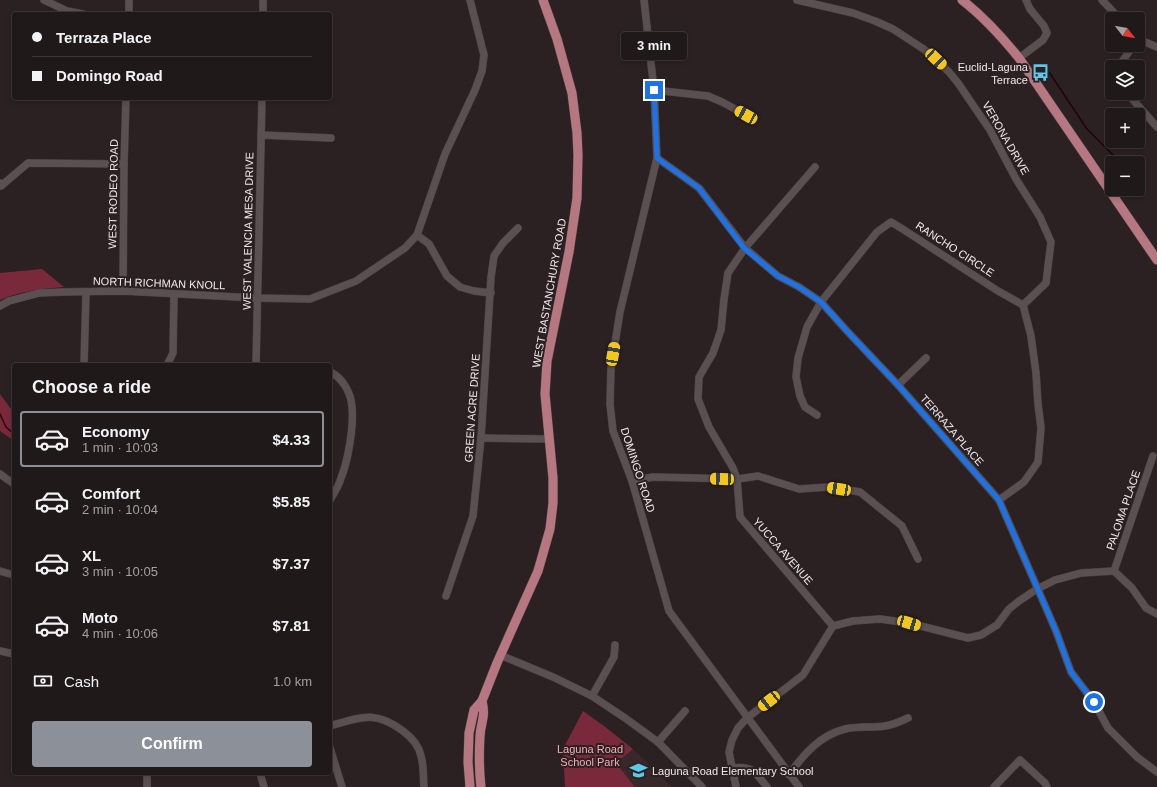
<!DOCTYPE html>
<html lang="en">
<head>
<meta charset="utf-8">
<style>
	body { margin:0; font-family:Arial,sans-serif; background:#282223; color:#f1f3f6; height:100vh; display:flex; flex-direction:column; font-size:15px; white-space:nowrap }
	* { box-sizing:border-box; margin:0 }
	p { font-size:13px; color:#a2a0a2 }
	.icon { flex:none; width:22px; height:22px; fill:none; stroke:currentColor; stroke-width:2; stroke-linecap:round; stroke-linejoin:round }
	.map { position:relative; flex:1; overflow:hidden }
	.sheet { position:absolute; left:12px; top:363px; width:320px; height:412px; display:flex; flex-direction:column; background:#20191a; border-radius:4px; box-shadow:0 2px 6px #0003,0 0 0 1px #3d3839 }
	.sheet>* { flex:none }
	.guide { position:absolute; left:12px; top:12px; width:320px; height:88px; border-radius:4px; box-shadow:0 2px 6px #0003,0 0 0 1px #3d3839; display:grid; align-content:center; height:88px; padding:0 20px; background:#20191a }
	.needle { width:26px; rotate:121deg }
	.controls { position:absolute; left:1105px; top:12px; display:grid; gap:8px }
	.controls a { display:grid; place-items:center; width:40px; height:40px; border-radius:4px; background:#20191a; box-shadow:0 2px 6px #0003,0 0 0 1px #3d3839; font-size:20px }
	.end { position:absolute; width:18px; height:18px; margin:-9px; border:5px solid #1a73e8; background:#fff; box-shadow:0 0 0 2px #fff }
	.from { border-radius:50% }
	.bubble { position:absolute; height:28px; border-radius:4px; background:#20191a; box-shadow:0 2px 6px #0003,0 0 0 1px #3d3839; font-size:13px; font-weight:600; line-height:28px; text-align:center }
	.car { position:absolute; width:12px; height:24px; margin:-12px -6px; border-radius:5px; box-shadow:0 0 3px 1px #0007; background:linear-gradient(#f5c518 24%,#345 0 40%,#f5c518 0 76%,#345 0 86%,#f5c518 0) }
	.guide b { display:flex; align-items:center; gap:14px; height:38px; font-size:15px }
	.guide b+b { border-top:1px solid #3d3839 }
	.guide i { width:10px; height:10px; background:#f1f3f6 }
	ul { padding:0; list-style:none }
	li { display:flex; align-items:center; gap:12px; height:56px; margin:0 8px 6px; padding:0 12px; border:2px solid transparent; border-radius:4px }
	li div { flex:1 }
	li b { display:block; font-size:15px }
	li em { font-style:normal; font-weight:600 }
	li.active { border-color:#8c9099 }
	li>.icon { width:36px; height:36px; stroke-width:1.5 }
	h2 { padding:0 20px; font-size:18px; line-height:48px }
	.pay { display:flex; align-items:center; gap:10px; height:44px; padding:0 20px; font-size:15px }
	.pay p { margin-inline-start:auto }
	.primary-button { display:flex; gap:8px; margin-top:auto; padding:8px 20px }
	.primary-button a { flex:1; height:46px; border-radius:4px; background:#8c9099; color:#fff; font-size:16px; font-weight:600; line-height:46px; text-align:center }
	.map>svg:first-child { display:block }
	.built { fill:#39282a }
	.green { fill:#7a293b }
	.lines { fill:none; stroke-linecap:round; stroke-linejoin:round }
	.stream { stroke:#260008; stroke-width:1.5 }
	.minor-casing { stroke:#484041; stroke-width:8 }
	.major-casing { stroke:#484041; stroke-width:10 }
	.minor { stroke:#5b5051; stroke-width:7 }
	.major { stroke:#b67780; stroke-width:9 }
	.route { stroke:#1a73e8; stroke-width:5 }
	.labels { text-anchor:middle; stroke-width:4; stroke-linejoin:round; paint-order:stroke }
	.poi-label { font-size:11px; fill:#f0e9e9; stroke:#2b2122; text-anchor:end }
	.street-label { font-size:11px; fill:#f0e9e9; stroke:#2b2122 }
	.park-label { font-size:11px; fill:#f6adb6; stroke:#2b2122 }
</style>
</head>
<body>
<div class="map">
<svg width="1157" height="787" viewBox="0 0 1157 787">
	<rect width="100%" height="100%" fill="#2b2122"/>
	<polygon class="built" points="633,749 672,787 635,787 616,763"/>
	<g class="green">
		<path d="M42 269 64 287C42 289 20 291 0 300V273Z"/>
		<polygon points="0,394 14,413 14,441 0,431"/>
		<polygon points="583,711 604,726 633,749 616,763 635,787 565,787 563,749"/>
	</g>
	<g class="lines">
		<g class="stream">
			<polyline points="1049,72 1087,129 1121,163"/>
			<polyline points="1128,194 1128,189"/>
			<polyline points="0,414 6,427 14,434"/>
		</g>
		<defs>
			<g id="minor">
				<polyline points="44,0 67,11 83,14"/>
				<polyline points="644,0 654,90 657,158 620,312 611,368 610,404 613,431 632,481 669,611 799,787"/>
				<polyline points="797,0 853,13 875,21 893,29 925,50 949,72 958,83 990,130 1016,179 1040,217 1051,242 1046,283 1023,305"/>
				<polyline points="1102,0 1120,19"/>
				<polyline points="129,14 129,0"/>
				<polyline points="263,14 263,0"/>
				<polyline points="1138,39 1157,47"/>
				<polyline points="1019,58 1043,40 1047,33 1044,26 1030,9 1026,0"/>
				<polyline points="1118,67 1134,45"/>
				<polyline points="654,90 708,96 722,102 746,115"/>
				<polyline points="1127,93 1157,127"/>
				<polyline points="261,135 331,138"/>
				<polyline points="657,158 699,188 745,248 778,276 799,287 821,302 847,331 898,385 999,500 1056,631 1071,672 1094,702 1108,728 1137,757 1157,772"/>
				<polyline points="815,167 745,248 728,273 724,299 721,330 713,353 699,377 698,399 709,427 733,468 737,479 740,517 833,626"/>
				<polyline points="0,183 1,186 28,163 124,164"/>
				<polyline points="417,235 429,244 447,276 460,287 474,291 491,293"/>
				<polyline points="123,291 124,164 126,98"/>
				<polyline points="0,306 9,301 39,293 63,292 123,291 257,298 310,299 356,281 405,248 417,235 445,154 475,90 482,71 484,55 470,0"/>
				<polyline points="84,365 86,292"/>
				<polyline points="167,365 173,353 174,295"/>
				<polyline points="256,365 262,98"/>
				<path d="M330 372C343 378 351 393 352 407 354 426 348 461 341 478 339 486 334 493 330 500"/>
				<polyline points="898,385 926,358"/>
				<polyline points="817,415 805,407 800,396 796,377 798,358 807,327 821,302 877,232 891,222 901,228 998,291 1023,305 1031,336 1036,373 1038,404 1041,428 1038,462 1024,482 999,500"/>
				<polyline points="481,438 549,439"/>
				<polyline points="0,474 14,484"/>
				<polyline points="632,481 653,477 737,479 758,476 799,489 829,487 860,492 902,526 918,559"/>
				<polyline points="0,571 14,575"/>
				<polyline points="1114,571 1153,456"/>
				<polyline points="446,596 473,516 481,438 491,277 494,256 503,243 518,228"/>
				<polyline points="0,651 14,654"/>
				<polyline points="500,655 553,677 592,696 625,718 658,742 702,787"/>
				<polyline points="592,696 614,657 615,645"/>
				<path d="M330 726C361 717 375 710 403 731 411 737 419 746 421 756 424 765 423 777 424 787"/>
				<polyline points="658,742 685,711"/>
				<polyline points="330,748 342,787"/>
				<path d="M732 768C752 765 755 772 767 787"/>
				<polyline points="260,773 264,787"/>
				<path d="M789 775C803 755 820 735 845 729 858 726 872 728 885 726 893 725 901 721 908 718"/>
				<polyline points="147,787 147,773"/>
				<polyline points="736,787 729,752 732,740 738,728 747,718 803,675 833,626 853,621 880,619 909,623 968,638 981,635 997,625 1009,609 1019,601 1037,589 1055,580 1081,573 1114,571 1132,588 1146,608 1157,614"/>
				<polyline points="994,787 1020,760 1045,783 1047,787"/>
			</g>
			<g id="major">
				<path d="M962 0C984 17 1002 37 1019 58L1157 260"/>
				<polyline points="470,787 468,762 469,733 474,710 482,701 497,663 538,571 550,529 553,503 553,478 545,394 547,361 569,252 577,198 578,155 577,133 572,93 557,39 543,0"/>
				<path d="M481 787C479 770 479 753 480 736 481 721 486 717 482 701"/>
			</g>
		</defs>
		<use href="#minor" class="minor-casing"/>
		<use href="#major" class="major-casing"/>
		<use href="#minor" class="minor"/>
		<use href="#major" class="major"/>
	</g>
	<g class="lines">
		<polyline class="route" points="654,90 657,158 699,188 744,248 778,276 799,287 821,302 847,331 898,385 999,500 1056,631 1071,672 1094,702"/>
	</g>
	<defs>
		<symbol id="bus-bare" viewBox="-9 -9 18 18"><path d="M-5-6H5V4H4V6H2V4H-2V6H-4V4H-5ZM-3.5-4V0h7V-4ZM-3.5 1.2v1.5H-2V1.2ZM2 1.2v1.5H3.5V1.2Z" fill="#5cc7e8" stroke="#2b2122" stroke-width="2.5" paint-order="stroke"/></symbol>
		<symbol id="school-bare" viewBox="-9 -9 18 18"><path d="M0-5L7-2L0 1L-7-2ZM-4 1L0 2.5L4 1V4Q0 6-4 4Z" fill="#5cc7e8" stroke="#2b2122" stroke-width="2.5" paint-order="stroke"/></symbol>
	</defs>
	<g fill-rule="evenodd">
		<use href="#bus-bare" x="1028" y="60" width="25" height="25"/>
		<use href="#school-bare" x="626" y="758" width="25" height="25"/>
	</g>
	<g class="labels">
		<g class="poi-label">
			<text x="1028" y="71">Euclid-Laguna<tspan x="1028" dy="13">Terrace</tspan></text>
			<text x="652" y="775" text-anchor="start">Laguna Road Elementary School</text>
		</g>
		<g class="street-label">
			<text transform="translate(1006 138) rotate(60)" y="4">VERONA DRIVE</text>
			<text transform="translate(113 194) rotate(-89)" y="4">WEST RODEO ROAD</text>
			<text transform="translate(248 231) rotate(-89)" y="4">WEST VALENCIA MESA DRIVE</text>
			<text transform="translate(955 249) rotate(33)" y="4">RANCHO CIRCLE</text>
			<text transform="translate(159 283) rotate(2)" y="4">NORTH RICHMAN KNOLL</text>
			<text transform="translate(549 293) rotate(-80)" y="4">WEST BASTANCHURY ROAD</text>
			<text transform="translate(472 408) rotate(-86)" y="4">GREEN ACRE DRIVE</text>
			<text transform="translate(952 430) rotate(49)" y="4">TERRAZA PLACE</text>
			<text transform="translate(638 470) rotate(72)" y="4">DOMINGO ROAD</text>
			<text transform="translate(1123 510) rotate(-71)" y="4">PALOMA PLACE</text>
			<text transform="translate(783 551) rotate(49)" y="4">YUCCA AVENUE</text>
		</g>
		<g class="park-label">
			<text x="590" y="753">Laguna Road<tspan x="590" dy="13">School Park</tspan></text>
		</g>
	</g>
</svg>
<div class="controls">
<a><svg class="needle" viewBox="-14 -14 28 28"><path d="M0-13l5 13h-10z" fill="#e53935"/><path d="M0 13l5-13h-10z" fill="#a2a0a2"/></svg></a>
<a><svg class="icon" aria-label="layers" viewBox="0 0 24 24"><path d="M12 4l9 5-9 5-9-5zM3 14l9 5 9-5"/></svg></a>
<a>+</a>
<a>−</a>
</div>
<i class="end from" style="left:1094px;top:702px"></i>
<i class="end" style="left:654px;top:90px"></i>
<div class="bubble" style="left:621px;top:32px;width:66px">3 min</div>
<i class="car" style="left:936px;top:59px;rotate:133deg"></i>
<i class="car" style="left:746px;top:115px;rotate:299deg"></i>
<i class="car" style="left:613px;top:354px;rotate:10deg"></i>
<i class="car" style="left:722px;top:479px;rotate:272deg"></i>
<i class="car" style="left:839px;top:489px;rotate:279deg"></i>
<i class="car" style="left:909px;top:623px;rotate:106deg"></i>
<i class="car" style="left:769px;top:701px;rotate:232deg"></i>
<div class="guide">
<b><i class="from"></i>Terraza Place</b>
<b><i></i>Domingo Road</b>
</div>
<section class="sheet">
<h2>Choose a ride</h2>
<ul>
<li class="active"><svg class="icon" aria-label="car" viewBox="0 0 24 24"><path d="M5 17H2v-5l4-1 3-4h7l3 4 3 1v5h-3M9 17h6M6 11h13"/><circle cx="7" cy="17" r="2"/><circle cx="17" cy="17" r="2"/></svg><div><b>Economy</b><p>1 min · 10:03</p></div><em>$4.33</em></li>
<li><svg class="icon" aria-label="car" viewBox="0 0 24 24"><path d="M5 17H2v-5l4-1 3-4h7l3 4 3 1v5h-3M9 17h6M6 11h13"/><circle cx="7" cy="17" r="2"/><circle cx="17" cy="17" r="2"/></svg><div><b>Comfort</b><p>2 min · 10:04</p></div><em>$5.85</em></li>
<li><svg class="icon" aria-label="car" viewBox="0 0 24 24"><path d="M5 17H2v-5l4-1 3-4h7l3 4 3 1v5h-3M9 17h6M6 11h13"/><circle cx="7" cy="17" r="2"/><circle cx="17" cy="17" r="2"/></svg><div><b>XL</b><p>3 min · 10:05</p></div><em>$7.37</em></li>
<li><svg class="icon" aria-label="car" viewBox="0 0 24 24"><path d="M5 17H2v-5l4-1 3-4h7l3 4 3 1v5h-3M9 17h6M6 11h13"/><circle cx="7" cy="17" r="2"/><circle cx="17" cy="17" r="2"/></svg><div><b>Moto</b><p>4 min · 10:06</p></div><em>$7.81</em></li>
</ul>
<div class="pay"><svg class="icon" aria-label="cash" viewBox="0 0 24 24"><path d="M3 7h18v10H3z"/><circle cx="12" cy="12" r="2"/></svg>Cash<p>1.0 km</p></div>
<div class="primary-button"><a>Confirm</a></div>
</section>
</div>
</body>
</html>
